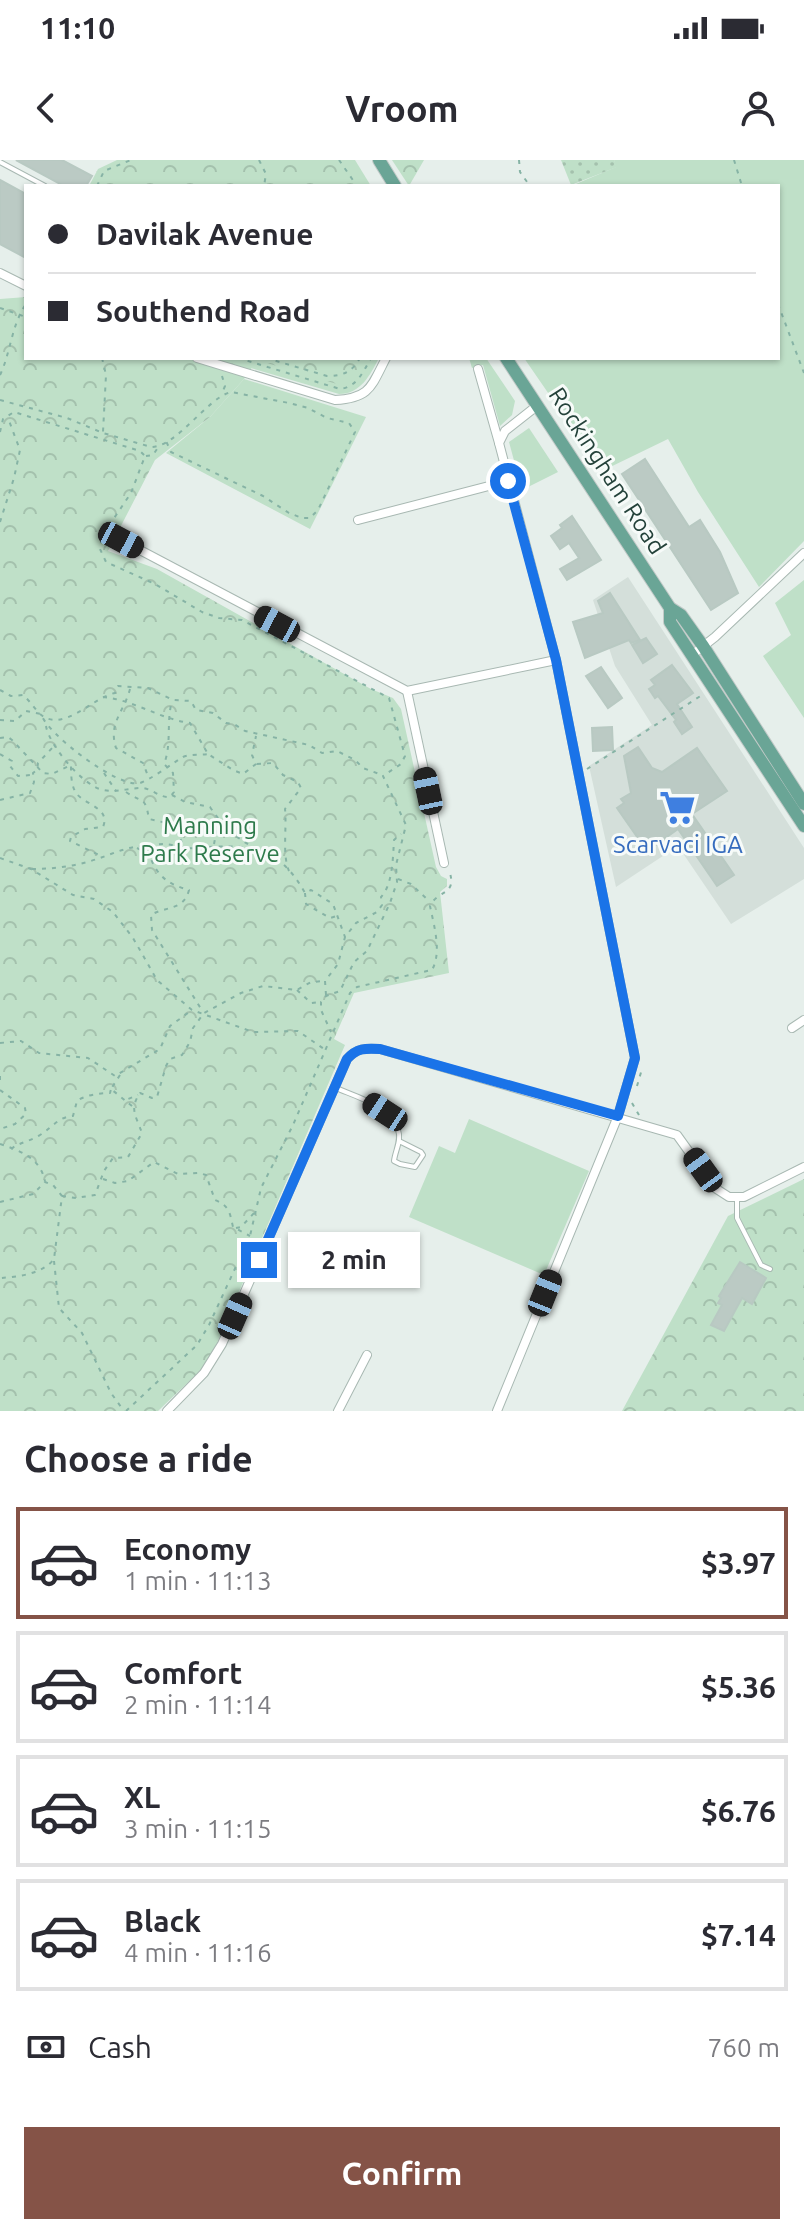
<!DOCTYPE html>
<html lang="en">
<head>
<meta charset="utf-8">
<style>
	body { margin:0; font-family:Ubuntu,sans-serif; background:#f2f2f3; color:#2b2b33; height:100vh; display:flex; flex-direction:column; font-size:30px; white-space:nowrap }
	* { box-sizing:border-box; margin:0 }
	p { font-size:26px; color:#7c7c81 }
	.icon { flex:none; width:44px; height:44px; fill:none; stroke:currentColor; stroke-width:2; stroke-linecap:round; stroke-linejoin:round }
	.map { position:relative; height:1251px; overflow:hidden }
	.details { display:flex; flex-direction:column; background:#fff; flex:1 }
	.details>* { flex:none }
	.guide { position:absolute; left:24px; top:24px; width:756px; height:176px; border-radius:0px; box-shadow:0 2px 6px #0004; display:grid; align-content:center; height:176px; padding:0 24px; background:#fff }
	.end { position:absolute; width:36px; height:36px; margin:-18px; border:10px solid #1a73e8; background:#fff; box-shadow:0 0 0 4px #fff }
	.from { border-radius:50% }
	.bubble { position:absolute; height:56px; border-radius:0px; background:#fff; box-shadow:0 2px 6px #0004; font-size:26px; font-weight:700; line-height:56px; text-align:center }
	.car { position:absolute; width:24px; height:48px; margin:-24px -12px; border-radius:10px; box-shadow:0 0 6px 2px #0007; background:linear-gradient(#222 24%,#8ab4d8 0 40%,#222 0 76%,#8ab4d8 0 86%,#222 0) }
	.guide b { display:flex; align-items:center; gap:28px; height:76px; font-size:30px }
	.guide b+b { border-top:2px solid #e1e1e2 }
	.guide i { width:20px; height:20px; background:#2b2b33 }
	ul { padding:0; list-style:none }
	li { display:flex; align-items:center; gap:24px; height:112px; margin:0 16px 12px; padding:0 8px; border:4px solid #e1e1e2; border-radius:0px }
	li div { flex:1 }
	li b { display:block; font-size:30px }
	li em { font-style:normal; font-weight:700 }
	li.active { border-color:#855347 }
	li>.icon { width:72px; height:72px; stroke-width:1.5 }
	h2 { padding:0 24px; font-size:36px; line-height:96px }
	.pay { display:flex; align-items:center; gap:20px; height:88px; padding:0 24px; font-size:30px }
	.pay p { margin-inline-start:auto }
	.action { display:flex; gap:16px; margin-top:auto; padding:16px 24px }
	.action a { flex:1; height:92px; border-radius:0px; background:#855347; color:#fff; font-size:32px; font-weight:700; line-height:92px; text-align:center }
	.status { display:flex; justify-content:space-between; align-items:center; height:56px; padding:0 40px; background:#fff; direction:ltr }
	.status svg { height:22px; fill:currentColor }
	header { display:flex; justify-content:space-between; align-items:center; height:104px; padding:0 24px; background:#fff; font-size:36px; font-weight:700 }
	.map>svg:first-child { display:block }
	.built { fill:#d4dfda }
	.grass { fill:#bfe0c8 }
	.forest { fill:url(#forest-crowns) }
	.garden { fill:url(#garden-dots) }
	.building { fill:#bbcac4; stroke:#b8c9c2; stroke-width:2 }
	.lines { fill:none; stroke-linecap:round; stroke-linejoin:round }
	.lane-casing { stroke:#a8b8b2; stroke-width:6 }
	.street-casing { stroke:#a8b8b2; stroke-width:10 }
	.primary-casing { stroke:#c2cac8; stroke-width:14 }
	.path { stroke:#86b3a5; stroke-width:2; stroke-dasharray:4 6; stroke-linecap:butt }
	.lane { stroke:#fff; stroke-width:4 }
	.street { stroke:#fff; stroke-width:8 }
	.primary { stroke:#6aa596; stroke-width:12 }
	.route { stroke:#1a73e8; stroke-width:10 }
	.labels { text-anchor:middle; stroke-width:6; stroke-linejoin:round; paint-order:stroke }
	.street-label { font-size:24px; fill:#24423a; stroke:#f7fbf9 }
	.park-label { font-size:24px; fill:#2d7a4b; stroke:#f7fbf9 }
	.shop-label { font-size:24px; fill:#366cbe; stroke:#f7fbf9 }
</style>
</head>
<body>
<div class="status"><b>11:10</b><svg viewBox="0 0 49 12"><path d="M0 12V9h3v3zM5 12V6h3v6zM10 12V3h3v9zM15 12V0h3v12zM26 1h20v11H26zM47 4h2v5h-2z"/></svg></div>
<header><svg class="icon" aria-label="back" viewBox="0 0 24 24"><path d="M15 5l-7 7 7 7"/></svg>Vroom<svg class="icon" aria-label="person" viewBox="0 0 24 24"><circle cx="12" cy="8" r="4"/><path d="M4 21q1-7 8-7t8 7"/></svg></header>
<div class="map">
<svg width="804" height="1251" viewBox="0 0 804 1251">
	<defs>
		<pattern id="forest-crowns" width="20" height="18" patternUnits="userSpaceOnUse" patternTransform="scale(2)"><rect width="20" height="18" fill="#bfe0c8"/><path d="M2 6a3 3 0 1 1 6 0M12 15a3 3 0 1 1 6 0" fill="none" stroke="#a4c1ad"/></pattern>
		<pattern id="garden-dots" width="8" height="8" patternUnits="userSpaceOnUse" patternTransform="scale(2)"><rect width="8" height="8" fill="#bfe0c8"/><path d="M2 2h.1M6 6h.1" fill="none" stroke="#a4c1ad" stroke-width="1.8" stroke-linecap="round"/></pattern>
	</defs>
	<rect width="100%" height="100%" fill="#e6efeb"/>
	<polygon class="built" points="628,417 804,688 804,719 731,764 678,686 616,727 589,606 652,565 615,506 593,440"/>
	<g class="grass">
		<polygon points="614,0 804,0 804,381 759,427 698,332 668,279 602,311 524,198 778,198 778,26 571,26 616,7"/>
		<path d="M217 198H379C370 215 361 234 339 234Z"/>
		<polygon points="469,198 486,198 515,241 512,255 500,266 483,205 472,208"/>
		<polygon points="244,219 366,257 310,369 166,293 210,257"/>
		<polygon points="529,268 558,312 522,330 509,282"/>
		<polygon points="804,420 804,558 763,496 791,475 775,443"/>
		<polygon points="469,959 589,1011 544,1115 409,1057 439,986 455,993"/>
	</g>
	<g class="forest">
		<polygon points="117,0 355,0 371,26 89,26 98,9"/>
		<polygon points="392,0 424,0 409,26"/>
		<path d="M26 137V198H367C359 212 354 223 337 224L257 200 244 219 210 257 155 300 108 391 157 409 371 529 393 538 401 549 436 707 441 716 447 719V726L440 732 449 813 354 833 334 879 345 885 217 1183 201 1210 158 1251H0V139Z"/>
		<polygon points="804,1019 804,1251 622,1251 728,1056"/>
	</g>
	<polygon class="garden" points="561,0 614,0 617,7 571,25"/>
	<g class="building">
		<polygon points="16,0 62,0 92,16 86,26 64,26"/>
		<polygon points="0,20 26,34 26,98 0,84"/>
		<polygon points="645,299 689,367 700,360 720,392 738,433 711,450 622,314"/>
		<polygon points="572,356 601,400 567,420 560,409 579,398 569,383 560,389 551,376 562,368 560,365"/>
		<polygon points="610,433 640,480 631,483 629,480 585,498 573,462 603,453 598,441"/>
		<polygon points="646,478 657,494 643,503 632,485"/>
		<polygon points="672,505 693,533 677,544 692,567 682,574 674,562 676,560 658,536 655,538 649,529 655,525 651,520"/>
		<polygon points="601,507 622,538 608,548 586,516"/>
		<polygon points="612,567 613,590 593,591 592,568"/>
		<polygon points="638,587 652,608 662,612 697,588 727,631 692,654 734,715 717,726 678,669 647,691 617,648 624,643 621,639 631,633 624,596"/>
		<polygon points="740,1102 766,1118 752,1144 742,1138 724,1171 711,1165 722,1145 718,1143 721,1138 719,1136"/>
	</g>
	<g class="lines">
		<defs>
			<g id="lane">
				<polyline points="0,2 45,26"/>
				<path d="M336 928C357 937 391 946 398 970 402 980 395 991 394 1001L400 1004 415 1007 423 995 421 992 399 981"/>
				<polyline points="737,1038 737,1058 761,1105 770,1109"/>
			</g>
			<g id="street">
				<polyline points="0,113 26,126"/>
				<path d="M197 198 335 240C370 238 371 227 386 198"/>
				<polyline points="478,209 499,283"/>
				<polyline points="358,360 508,321"/>
				<polyline points="121,380 407,531 556,500"/>
				<polyline points="692,495 715,477 804,393"/>
				<polyline points="407,531 444,703"/>
				<polyline points="792,868 804,860"/>
				<path d="M167 1251 204 1213 222 1184 347 899C357 888 365 888 380 889L677 975 715 1028 729 1037H744L804 1007"/>
				<polyline points="338,1251 367,1195"/>
				<polyline points="497,1251 618,956 635,898 556,500 499,283 505,271 538,245"/>
			</g>
			<g id="primary">
				<polyline points="379,0 395,26"/>
				<polyline points="506,198 670,448 681,455 703,486 804,644"/>
				<polyline points="670,448 670,462 804,666"/>
			</g>
		</defs>
		<use href="#lane" class="lane-casing"/>
		<use href="#street" class="street-casing"/>
		<use href="#primary" class="primary-casing"/>
		<g class="path">
			<polyline points="259,0 266,14 264,26"/>
			<polyline points="339,0 357,26"/>
			<polyline points="519,0 520,12 530,26"/>
			<polyline points="734,0 742,26"/>
			<polyline points="97,26 104,11 131,0"/>
			<polyline points="778,144 804,213"/>
			<polyline points="0,148 26,157"/>
			<polyline points="102,198 106,215 103,272"/>
			<path d="M238 198 340 229C357 227 363 212 371 198"/>
			<path d="M266 198 327 216C343 216 352 212 360 198"/>
			<path d="M0 215C11 192 11 166 26 144"/>
			<polyline points="222,216 225,226 222,233"/>
			<path d="M0 240 67 258 103 273 151 287C177 287 207 238 231 232L289 243 308 248 327 258 349 263 355 272 318 350 310 358H302L289 353 263 336 171 292 166 281"/>
			<polyline points="0,272 3,259 14,252 140,291 145,296 131,333 102,376 100,389 106,402 155,424 202,452 219,458 242,460 389,538 405,596 401,604 383,616 406,665 396,705 397,722 390,743 367,791 354,802 340,831 326,836 321,842 321,850 331,872"/>
			<polyline points="146,296 153,295 157,289"/>
			<polyline points="0,362 14,318 20,290 8,258"/>
			<path d="M130 529C124 552 108 563 116 588L143 603 148 616"/>
			<path d="M0 530 11 536 23 535C30 541 34 548 40 554 63 574 93 537 115 533L118 526 148 528 173 540 191 541 196 550 213 553 226 563 234 564 245 571 309 585 322 593 337 591 355 600 363 608 382 615"/>
			<path d="M103 537C134 540 160 559 190 563L208 594 233 610 243 614 256 604 252 595 256 576"/>
			<path d="M0 560 15 561 26 551 41 554C47 574 119 629 140 623 150 620 173 603 183 597 190 594 200 595 208 594"/>
			<path d="M46 566C49 585 83 626 103 630 117 633 128 628 141 628 152 628 159 638 170 637L174 632 173 613 164 604C172 584 166 562 172 541"/>
			<path d="M0 578 8 577 12 580 43 613 52 614 71 605C71 614 71 625 76 633 85 645 111 648 103 667L85 669 71 677 70 681 103 697"/>
			<polyline points="0,594 12,601 10,606 18,616 31,615"/>
			<path d="M257 604 273 603 283 615 298 622 301 628 285 649C287 668 282 695 289 711"/>
			<polyline points="587,609 702,535"/>
			<polyline points="104,613 116,631"/>
			<path d="M126 632C144 644 145 636 149 659L175 665 184 688"/>
			<path d="M172 635 185 642 210 647C222 665 233 676 253 687"/>
			<polyline points="0,640 30,633 34,622 33,613 37,610 38,603 54,586"/>
			<polyline points="214,684 218,663"/>
			<path d="M137 688 149 694C157 716 167 724 189 730 184 751 165 746 151 755L152 770 203 852"/>
			<polyline points="0,698 31,709 73,735 94,739 113,752 133,778 157,820 192,850 253,872 298,871 324,889"/>
			<path d="M32 709C50 709 69 707 87 702 103 698 118 690 134 687 144 686 155 684 165 684 175 685 185 689 195 688 246 684 278 684 305 733L311 730 333 744 345 777"/>
			<polyline points="398,719 411,724 430,742"/>
			<polyline points="305,733 306,744 330,758 337,756"/>
			<polyline points="297,830 311,843 320,842"/>
			<path d="M326 835 325 821 338 804 345 777 356 763 377 752 382 745 381 737C393 725 393 695 394 680L401 674"/>
			<polyline points="0,883 21,881 39,893 88,898 115,916 160,889 170,866 192,850"/>
			<polyline points="120,915 111,929 127,942"/>
			<polyline points="0,916 0,920"/>
			<polyline points="637,926 642,909"/>
			<polyline points="0,930 25,948 26,954 15,964 0,969"/>
			<polyline points="632,943 639,955"/>
			<polyline points="132,946 127,942 128,939 138,935"/>
			<path d="M0 984C21 991 40 998 45 1021"/>
			<path d="M11 989C20 982 31 981 40 975 53 967 58 957 73 956L77 941C85 935 100 933 110 933L111 929"/>
			<path d="M103 1019 115 1023 128 1021 154 1002 178 1014 199 1013 206 1015 215 1040C230 1046 230 1054 233 1067L250 1076"/>
			<path d="M62 1036 76 1038 95 1035 104 1011 113 998 128 997 142 973C136 956 129 949 140 933L152 938 157 937 166 906 170 899 182 895 190 882 193 868 204 853 241 833 263 826 297 830 311 822 325 821"/>
			<path d="M0 1042 33 1034 45 1022 53 1025 62 1036 54 1099C43 1114 17 1117 0 1118"/>
			<polyline points="236,1068 241,1067 255,1052"/>
			<polyline points="54,1101 59,1148 82,1173 111,1233 124,1251"/>
			<path d="M126 1251 197 1185 209 1165 250 1076 261 1028 293 965 350 833 357 827 427 811 432 810C442 792 434 766 430 746 438 729 458 736 449 710"/>
		</g>
		<use href="#lane" class="lane"/>
		<use href="#street" class="street"/>
		<use href="#primary" class="primary"/>
	</g>
	<g class="lines">
		<path class="route" d="M259 1100 347 899C357 888 365 888 380 889L618 956 635 898 556 500 508 321"/>
	</g>
	<defs>
		<symbol id="supermarket-bare" viewBox="-9 -9 18 18"><path d="M-6-5.5h2.5l.6 2H6L4.5 2H-2.5L-4.4-4H-6ZM-1.5 3.2a1.3 1.3 0 1 0 .1 0ZM3 3.2a1.3 1.3 0 1 0 .1 0Z" fill="#3f7fe0" stroke="#f7fbf9" stroke-width="2.5" paint-order="stroke"/></symbol>
	</defs>
	<g fill-rule="evenodd">
		<use href="#supermarket-bare" x="652" y="622" width="51" height="51"/>
	</g>
	<g class="labels">
		<g class="street-label">
			<text transform="translate(607 311) rotate(57)" y="8">Rockingham Road</text>
		</g>
		<g class="park-label">
			<text x="210" y="674">Manning<tspan x="210" dy="28">Park Reserve</tspan></text>
		</g>
		<g class="shop-label">
			<text x="678" y="693">Scarvaci IGA</text>
		</g>
	</g>
</svg>
<i class="end from" style="left:508px;top:321px"></i>
<i class="end" style="left:259px;top:1100px"></i>
<div class="bubble" style="left:288px;top:1072px;width:132px">2 min</div>
<i class="car" style="left:121px;top:380px;rotate:118deg"></i>
<i class="car" style="left:277px;top:464px;rotate:298deg"></i>
<i class="car" style="left:428px;top:631px;rotate:348deg"></i>
<i class="car" style="left:385px;top:952px;rotate:303deg"></i>
<i class="car" style="left:703px;top:1010px;rotate:324deg"></i>
<i class="car" style="left:545px;top:1133px;rotate:22deg"></i>
<i class="car" style="left:235px;top:1156px;rotate:24deg"></i>
<div class="guide">
<b><i class="from"></i>Davilak Avenue</b>
<b><i></i>Southend Road</b>
</div>
</div>
<section class="details">
<h2>Choose a ride</h2>
<ul>
<li class="active"><svg class="icon" aria-label="car" viewBox="0 0 24 24"><path d="M5 17H2v-5l4-1 3-4h7l3 4 3 1v5h-3M9 17h6M6 11h13"/><circle cx="7" cy="17" r="2"/><circle cx="17" cy="17" r="2"/></svg><div><b>Economy</b><p>1 min · 11:13</p></div><em>$3.97</em></li>
<li><svg class="icon" aria-label="car" viewBox="0 0 24 24"><path d="M5 17H2v-5l4-1 3-4h7l3 4 3 1v5h-3M9 17h6M6 11h13"/><circle cx="7" cy="17" r="2"/><circle cx="17" cy="17" r="2"/></svg><div><b>Comfort</b><p>2 min · 11:14</p></div><em>$5.36</em></li>
<li><svg class="icon" aria-label="car" viewBox="0 0 24 24"><path d="M5 17H2v-5l4-1 3-4h7l3 4 3 1v5h-3M9 17h6M6 11h13"/><circle cx="7" cy="17" r="2"/><circle cx="17" cy="17" r="2"/></svg><div><b>XL</b><p>3 min · 11:15</p></div><em>$6.76</em></li>
<li><svg class="icon" aria-label="car" viewBox="0 0 24 24"><path d="M5 17H2v-5l4-1 3-4h7l3 4 3 1v5h-3M9 17h6M6 11h13"/><circle cx="7" cy="17" r="2"/><circle cx="17" cy="17" r="2"/></svg><div><b>Black</b><p>4 min · 11:16</p></div><em>$7.14</em></li>
</ul>
<div class="pay"><svg class="icon" aria-label="cash" viewBox="0 0 24 24"><path d="M3 7h18v10H3z"/><circle cx="12" cy="12" r="2"/></svg>Cash<p>760 m</p></div>
<div class="action"><a>Confirm</a></div>
</section>
</body>
</html>
